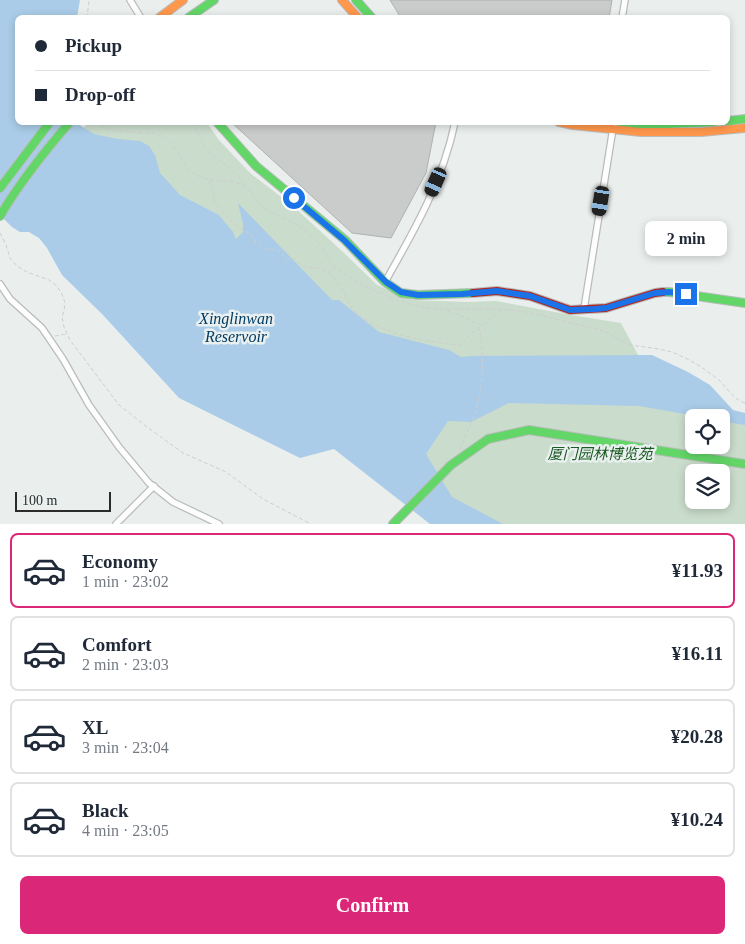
<!DOCTYPE html>
<html lang="en">
<head>
<meta charset="utf-8">
<style>
	body { margin:0; font-family:"Times New Roman","Noto Sans SC",serif; background:#f6f6f7; color:#1f2937; height:100vh; display:flex; flex-direction:column; font-size:19px; white-space:nowrap }
	* { box-sizing:border-box; margin:0 }
	p { font-size:16px; color:#747a83 }
	.icon { flex:none; width:28px; height:28px; fill:none; stroke:currentColor; stroke-width:2; stroke-linecap:round; stroke-linejoin:round }
	.map { position:relative; height:524px; overflow:hidden }
	.details { display:flex; flex-direction:column; background:#fff; flex:1 }
	.details>* { flex:none }
	.hud { position:absolute; left:15px; top:15px; width:715px; height:110px; border-radius:8px; box-shadow:0 2px 8px #0003; display:grid; align-content:center; height:110px; padding:0 20px; background:#fff }
	.tools { position:absolute; left:685px; top:409px; display:grid; gap:10px }
	.tools a { display:grid; place-items:center; width:45px; height:45px; border-radius:8px; background:#fff; box-shadow:0 2px 8px #0003; font-size:25px }
	.scale { position:absolute; left:15px; bottom:12px; width:96px; box-sizing:border-box; padding-left:5px; border:2px solid #2a2c2c; border-top:0; font-size:14px; line-height:18px; white-space:nowrap; color:#2a2c2c; -webkit-text-stroke:4px #e9f0ef; paint-order:stroke }
	.end { position:absolute; width:22px; height:22px; margin:-11px; border:6px solid #1a73e8; background:#fff; box-shadow:0 0 0 2px #fff }
	.from { border-radius:50% }
	.bubble { position:absolute; height:35px; border-radius:8px; background:#fff; box-shadow:0 2px 8px #0003; font-size:16px; font-weight:700; line-height:35px; text-align:center }
	.car { position:absolute; width:15px; height:30px; margin:-15px -8px; border-radius:6px; box-shadow:0 0 4px 1px #0007; background:linear-gradient(#222 24%,#8ab4d8 0 40%,#222 0 76%,#8ab4d8 0 86%,#222 0) }
	.hud b { display:flex; align-items:center; gap:18px; height:48px; font-size:19px }
	.hud b+b { border-top:1px solid #e0e1e3 }
	.hud i { width:12px; height:12px; background:#1f2937 }
	ul { padding:9px 0 0; list-style:none }
	li { display:flex; align-items:center; gap:15px; height:75px; margin:0 10px 8px; padding:0 10px; border:2px solid #e0e1e3; border-radius:8px }
	li div { flex:1 }
	li b { display:block; font-size:19px }
	li em { font-style:normal; font-weight:700 }
	li.on { border-color:#db2777 }
	li>.icon { width:45px; height:45px; stroke-width:1.5 }
	.primary-button { display:flex; gap:10px; margin-top:auto; padding:10px 20px }
	.primary-button a { flex:1; height:58px; border-radius:8px; background:#db2777; color:#fff; font-size:20px; font-weight:700; line-height:58px; text-align:center }
	.map>svg:first-child { display:block }
	.green { fill:#cadccb; fill-rule:evenodd }
	.water { fill:#aacce8 }
	.building { fill:#c9cccb; stroke:#afb2b2 }
	.lines { fill:none; stroke-linecap:round; stroke-linejoin:round }
	.street-casing { stroke:#b8bcbb; stroke-width:8 }
	.fast-casing { stroke:#b8bcbb; stroke-width:10 }
	.slow-casing { stroke:#b8bcbb; stroke-width:10 }
	.jam-casing { stroke:#b8bcbb; stroke-width:10 }
	.path { stroke:#cecece; stroke-width:1; stroke-dasharray:4 2.5; stroke-linecap:butt }
	.street { stroke:#fcfdfc; stroke-width:5.5 }
	.fast { stroke:#63d668; stroke-width:8 }
	.slow { stroke:#ff974d; stroke-width:8 }
	.jam { stroke:#b3261e; stroke-width:8 }
	.route { stroke:#1a73e8; stroke-width:6 }
	.labels { text-anchor:middle; stroke-width:5; stroke-linejoin:round; paint-order:stroke }
	.park-label { font-size:15px; font-style:italic; fill:#1c5a23; stroke:#e9f0ef }
	.water-label { font-size:16px; font-style:italic; fill:#043c62; stroke:#e9f0ef }
</style>
</head>
<body>
<div class="map">
<svg width="745" height="524" viewBox="0 0 745 524">
	<rect width="100%" height="100%" fill="#eaefee"/>
	<g class="green">
		<polygon points="89,123 207,123 219,140 250,173 294,207 343,252 377,285 412,300 467,302 496,301 571,315 621,323 646,370 450,378 311,314 80,131"/>
		<path d="M641 383 745 418V524H461L399 475 446 386ZM694 418H721V445H694ZM694 472H721V500H694Z"/>
	</g>
	<polygon class="water" points="0,0 80,0 77,17 18,18 18,122 78,123 81,126 94,134 118,139 140,141 149,146 155,155 160,173 180,195 219,215 233,232 236,239 243,232 243,224 238,203 332,300 339,300 379,332 449,350 461,357 471,356 652,355 688,372 710,385 733,410 745,413 745,425 721,421 721,418 702,417 639,406 509,403 471,422 448,421 426,454 452,497 503,524 430,524 334,449 300,458 179,398 103,315 62,275 47,248 39,238 29,232 20,232 12,227 0,215"/>
	<g class="building">
		<polygon points="390,0 612,0 609,18 401,18"/>
		<polygon points="231,122 436,122 426,173 391,238 352,233"/>
	</g>
	<g class="lines">
		<defs>
			<g id="street">
				<polyline points="130,0 141,18"/>
				<polyline points="622,18 625,0"/>
				<path d="M385 282C414 231 443 181 455 122"/>
				<polyline points="0,284 10,299 42,328 63,359 89,405 119,447 149,483 173,502 219,524"/>
				<polyline points="584,309 614,122"/>
				<polyline points="116,524 154,486"/>
			</g>
			<g id="fast">
				<polyline points="356,0 372,18"/>
				<polyline points="188,18 214,0"/>
				<polyline points="728,121 745,119"/>
				<polyline points="217,122 256,166 345,240 385,282 401,293 418,295 473,293"/>
				<polyline points="621,122 640,125 713,122"/>
				<polyline points="0,188 50,122"/>
				<path d="M0 216C20 182 44 152 70 122"/>
				<polyline points="663,292 669,292 745,303"/>
				<polyline points="393,524 451,465 488,439 529,430 745,464"/>
			</g>
			<g id="slow">
				<polyline points="342,0 358,18"/>
				<polyline points="159,18 183,0"/>
				<polyline points="559,122 573,125 641,132 701,132 745,128"/>
			</g>
			<polyline id="jam" points="473,293 497,291 530,296 570,310 606,308 655,293 663,292"/>
		</defs>
		<use href="#street" class="street-casing"/>
		<use href="#fast" class="fast-casing"/>
		<use href="#slow" class="slow-casing"/>
		<use href="#jam" class="jam-casing"/>
		<g class="path">
			<polyline points="87,18 89,0"/>
			<path d="M95 122C109 132 126 131 143 133 150 133 158 134 164 137 178 146 180 163 192 172 210 186 230 176 245 187 252 192 256 201 263 207 276 217 293 220 306 231 311 236 318 241 322 247 325 251 326 256 329 260 345 279 381 295 404 302 439 315 476 306 512 310 533 312 554 319 575 324 583 326 592 327 601 330 611 333 620 342 631 345 643 347 656 348 668 351 687 357 704 368 720 381 728 389 733 399 745 403"/>
			<polyline points="192,122 204,146 212,155 227,166 239,177 245,186"/>
			<path d="M209 181 214 194V201L230 220 241 229 251 234 256 243 266 249 278 250 287 259 294 258C304 269 303 266 317 268 321 269 325 271 329 273L335 267"/>
			<polyline points="0,233 6,245 10,258 17,266 27,272 49,280 57,286 62,294 65,303 64,311 62,317 64,327 70,340 119,405 147,427 183,453 226,472 263,499 311,524"/>
			<path d="M329 273C334 278 338 282 341 288 346 296 347 304 355 311 381 335 426 342 460 345L474 331 480 330"/>
			<polyline points="448,311 462,316 477,324 483,325 500,310"/>
			<polyline points="55,336 67,334"/>
			<path d="M460 450C464 438 470 426 475 414 484 385 484 354 479 325"/>
		</g>
		<use href="#street" class="street"/>
		<use href="#fast" class="fast"/>
		<use href="#slow" class="slow"/>
		<use href="#jam" class="jam"/>
	</g>
	<g class="lines">
		<polyline class="route" points="294,198 344,240 386,282 401,292 418,295 462,294 497,291 530,296 570,310 595,309 606,308 655,293 669,292 686,294"/>
	</g>
	<g class="labels">
		<g class="park-label">
			<text x="600" y="459">厦门园林博览苑</text>
		</g>
		<g class="water-label">
			<text x="236" y="324">Xinglinwan<tspan x="236" dy="18">Reservoir</tspan></text>
		</g>
	</g>
</svg>
<div class="tools">
<a><svg class="icon" aria-label="locate" viewBox="0 0 24 24"><circle cx="12" cy="12" r="6"/><path d="M12 2v4M12 18v4M2 12h4M18 12h4"/></svg></a>
<a><svg class="icon" aria-label="layers" viewBox="0 0 24 24"><path d="M12 4l9 5-9 5-9-5zM3 14l9 5 9-5"/></svg></a>
</div>
<div class="scale">100 m</div>
<i class="end from" style="left:294px;top:198px"></i>
<i class="end" style="left:686px;top:294px"></i>
<div class="bubble" style="left:645px;top:221px;width:82px">2 min</div>
<i class="car" style="left:436px;top:182px;rotate:204deg"></i>
<i class="car" style="left:601px;top:201px;rotate:189deg"></i>
<div class="hud">
<b><i class="from"></i>Pickup</b>
<b><i></i>Drop-off</b>
</div>
</div>
<section class="details">
<ul>
<li class="on"><svg class="icon" aria-label="car" viewBox="0 0 24 24"><path d="M5 17H2v-5l4-1 3-4h7l3 4 3 1v5h-3M9 17h6M6 11h13"/><circle cx="7" cy="17" r="2"/><circle cx="17" cy="17" r="2"/></svg><div><b>Economy</b><p>1 min · 23:02</p></div><em>¥11.93</em></li>
<li><svg class="icon" aria-label="car" viewBox="0 0 24 24"><path d="M5 17H2v-5l4-1 3-4h7l3 4 3 1v5h-3M9 17h6M6 11h13"/><circle cx="7" cy="17" r="2"/><circle cx="17" cy="17" r="2"/></svg><div><b>Comfort</b><p>2 min · 23:03</p></div><em>¥16.11</em></li>
<li><svg class="icon" aria-label="car" viewBox="0 0 24 24"><path d="M5 17H2v-5l4-1 3-4h7l3 4 3 1v5h-3M9 17h6M6 11h13"/><circle cx="7" cy="17" r="2"/><circle cx="17" cy="17" r="2"/></svg><div><b>XL</b><p>3 min · 23:04</p></div><em>¥20.28</em></li>
<li><svg class="icon" aria-label="car" viewBox="0 0 24 24"><path d="M5 17H2v-5l4-1 3-4h7l3 4 3 1v5h-3M9 17h6M6 11h13"/><circle cx="7" cy="17" r="2"/><circle cx="17" cy="17" r="2"/></svg><div><b>Black</b><p>4 min · 23:05</p></div><em>¥10.24</em></li>
</ul>
<div class="primary-button"><a>Confirm</a></div>
</section>
</body>
</html>
